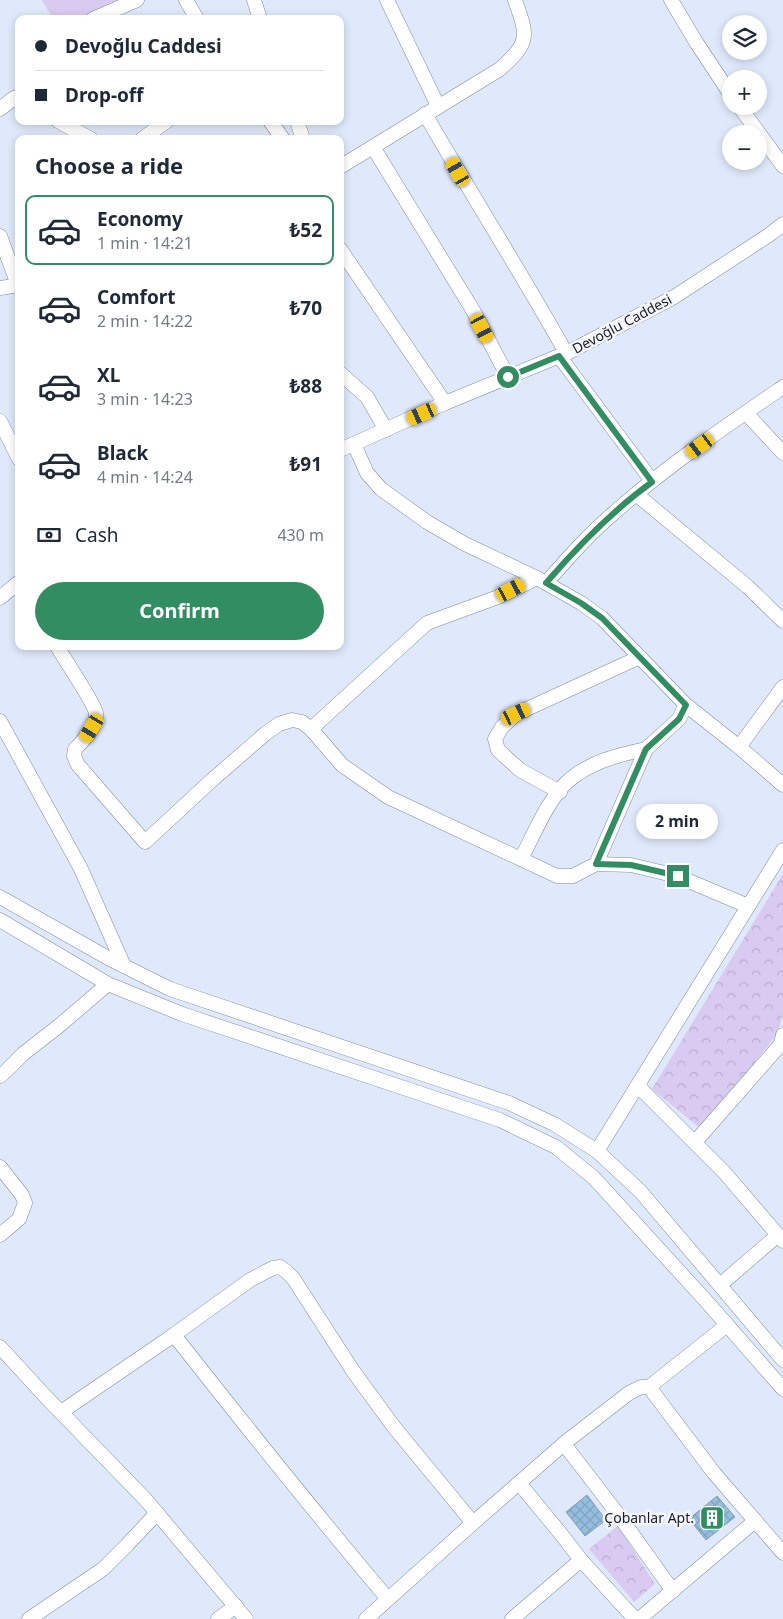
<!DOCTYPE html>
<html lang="en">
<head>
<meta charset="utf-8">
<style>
	body { margin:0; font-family:"Noto Sans",sans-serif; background:#f2f2f3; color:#1f2937; height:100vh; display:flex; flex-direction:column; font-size:19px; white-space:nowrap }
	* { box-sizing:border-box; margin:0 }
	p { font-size:16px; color:#747a83 }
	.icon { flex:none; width:28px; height:28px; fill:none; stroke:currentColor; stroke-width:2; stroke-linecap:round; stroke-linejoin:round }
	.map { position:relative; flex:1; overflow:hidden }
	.sheet { position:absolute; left:15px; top:135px; width:329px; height:515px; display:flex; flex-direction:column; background:#fff; border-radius:10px; box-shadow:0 2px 8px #0003 }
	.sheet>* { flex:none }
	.top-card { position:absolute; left:15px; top:15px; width:329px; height:110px; border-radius:10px; box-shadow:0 2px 8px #0003; display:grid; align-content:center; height:110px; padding:0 20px; background:#fff }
	.controls { position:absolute; left:722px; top:15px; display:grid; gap:10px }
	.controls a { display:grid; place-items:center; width:45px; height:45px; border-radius:50%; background:#fff; box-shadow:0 2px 8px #0003; font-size:25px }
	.end { position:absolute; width:22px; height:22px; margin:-11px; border:6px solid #328d63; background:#fff; box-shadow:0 0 0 2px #fff }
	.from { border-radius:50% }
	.bubble { position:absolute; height:35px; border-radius:18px; background:#fff; box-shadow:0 2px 8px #0003; font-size:16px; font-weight:700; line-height:35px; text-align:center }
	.car { position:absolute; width:15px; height:30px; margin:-15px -8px; border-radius:6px; box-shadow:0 0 4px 1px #0007; background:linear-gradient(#f5c518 24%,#345 0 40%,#f5c518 0 76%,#345 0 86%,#f5c518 0) }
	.top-card b { display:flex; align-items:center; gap:18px; height:48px; font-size:19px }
	.top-card b+b { border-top:1px solid #e0e1e3 }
	.top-card i { width:12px; height:12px; background:#1f2937 }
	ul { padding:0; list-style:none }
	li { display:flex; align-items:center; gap:15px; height:70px; margin:0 10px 8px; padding:0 10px; border:2px solid transparent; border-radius:10px }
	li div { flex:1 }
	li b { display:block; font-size:19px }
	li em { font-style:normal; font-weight:700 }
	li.active { border-color:#328d63 }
	li>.icon { width:45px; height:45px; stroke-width:1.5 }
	h2 { padding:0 20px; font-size:22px; line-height:60px }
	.pay { display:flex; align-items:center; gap:12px; height:55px; padding:0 20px; font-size:19px }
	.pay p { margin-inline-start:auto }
	.cta { display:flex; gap:10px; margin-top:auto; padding:10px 20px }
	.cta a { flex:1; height:58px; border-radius:30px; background:#328d63; color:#fff; font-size:20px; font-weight:700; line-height:58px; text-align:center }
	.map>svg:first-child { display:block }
	.grass { fill:#d9caf1 }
	.park { fill:url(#park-crowns) }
	.building { fill:url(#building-cross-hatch); stroke:#8ca0b0 }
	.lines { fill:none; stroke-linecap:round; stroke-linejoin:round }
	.minor-casing { stroke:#7f8b9e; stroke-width:15 }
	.minor { stroke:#fff; stroke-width:14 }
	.route { stroke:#328d63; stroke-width:6 }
	.labels { text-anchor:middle; stroke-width:5; stroke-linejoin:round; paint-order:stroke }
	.street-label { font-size:14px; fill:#1b2027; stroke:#f4f6fb }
	.poi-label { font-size:14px; fill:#1b2027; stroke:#f4f6fb; text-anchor:end }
</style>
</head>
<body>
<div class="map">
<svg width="783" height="1619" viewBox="0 0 783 1619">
	<defs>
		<pattern id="park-crowns" width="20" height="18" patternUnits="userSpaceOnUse" patternTransform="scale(1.25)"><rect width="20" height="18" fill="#d9caf1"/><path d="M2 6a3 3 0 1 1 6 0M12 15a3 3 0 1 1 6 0" fill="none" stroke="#baadcf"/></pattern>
		<pattern id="building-cross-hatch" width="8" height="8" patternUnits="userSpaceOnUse" patternTransform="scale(1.25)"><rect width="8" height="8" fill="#95bede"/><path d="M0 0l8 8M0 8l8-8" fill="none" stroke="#80a3be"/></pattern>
	</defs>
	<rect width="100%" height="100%" fill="#dfe9fb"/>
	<polygon class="grass" points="42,0 123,0 78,19 53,19"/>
	<g class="park">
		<polygon points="783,874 783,1014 778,1033 701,1129 652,1089"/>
		<polygon points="618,1526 655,1584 634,1602 589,1549"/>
	</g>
	<g class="building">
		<polygon points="587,1495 606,1520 585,1536 566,1512"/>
		<polygon points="717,1496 735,1517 706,1540 689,1519"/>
	</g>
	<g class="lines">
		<defs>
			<g id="minor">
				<polyline points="186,0 197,19"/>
				<polyline points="254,0 260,19"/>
				<polyline points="387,0 438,106"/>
				<polyline points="671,0 696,42 731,95"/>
				<polyline points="93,19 137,0"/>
				<polyline points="739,106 783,166"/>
				<polyline points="0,109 14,98 19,101"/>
				<path d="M425 114C471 194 521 272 566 353"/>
				<polyline points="58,121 91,139"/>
				<polyline points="270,121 283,139"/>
				<polyline points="297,121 303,139"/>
				<polyline points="142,139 167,121"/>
				<polyline points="373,147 474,312 508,377"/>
				<path d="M340 167 500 69C530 42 528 37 515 0"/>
				<polyline points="0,236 18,285"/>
				<polyline points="340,249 445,403"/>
				<polyline points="0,288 19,285"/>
				<polyline points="559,356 652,481"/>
				<polyline points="340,373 367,397 386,430"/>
				<polyline points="746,413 783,453"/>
				<polyline points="0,421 19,459"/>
				<polyline points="354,444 367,473 381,489 427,522 465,544 537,578 581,603 602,618 686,705 739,747 783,785"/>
				<polyline points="340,450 445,403 569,352 674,297 769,235 783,224"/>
				<polyline points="636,494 748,587 783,621"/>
				<path d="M546 583C568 558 590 533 615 512 667 466 726 426 783 387"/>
				<polyline points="0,598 19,582"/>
				<path d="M57 646C64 659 94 702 96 713 97 727 84 740 75 749L74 756 78 765 145 842 212 780 265 734 279 724 292 720 302 722 311 729 342 765 388 797 557 876H573L596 864 631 865 677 876 748 906"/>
				<polyline points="0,721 81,869 124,966"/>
				<polyline points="311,729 427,623 498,597 537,578"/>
				<polyline points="739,747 783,687"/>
				<polyline points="560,792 520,770 498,750 495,739 502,727 516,714 640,657"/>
				<path d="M521 859C533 836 548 800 566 783 588 762 618 755 646 749"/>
				<polyline points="596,864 646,749 679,719 686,705"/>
				<polyline points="0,897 108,958 170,989 509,1103 554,1124 597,1151 640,1191 783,1360"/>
				<polyline points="0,920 108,984 182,1014 500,1120 556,1147 594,1178 707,1302 783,1389"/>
				<polyline points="0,1076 6,1071 23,1054 60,1025 108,984"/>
				<polyline points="638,1086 724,1172 783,1241"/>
				<polyline points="695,1142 781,1044 783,1035"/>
				<polyline points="597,1151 783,850"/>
				<polyline points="0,1167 22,1195 25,1203 19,1219 0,1235"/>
				<polyline points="720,1285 778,1235"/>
				<path d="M174 1335C244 1424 315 1513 388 1599"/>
				<polyline points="0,1347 45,1396 146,1500 246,1619"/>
				<polyline points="649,1387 727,1325"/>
				<polyline points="61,1412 168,1339 250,1280 273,1268 280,1267 287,1272 293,1278 353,1371 394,1427 473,1523 567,1441 629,1393 641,1387 649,1387 714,1473 783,1553"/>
				<polyline points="564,1444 617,1513 673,1591"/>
				<polyline points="581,1560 635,1619"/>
				<polyline points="29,1619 103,1569 127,1545 157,1513"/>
				<polyline points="218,1619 236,1606"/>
				<polyline points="366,1619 473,1523"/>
				<polyline points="512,1619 581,1560 561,1534 519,1483"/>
				<polyline points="639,1619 755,1521"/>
			</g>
		</defs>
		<use href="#minor" class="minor-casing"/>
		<use href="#minor" class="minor"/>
	</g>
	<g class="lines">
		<path class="route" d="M508 377 559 356 652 482C612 511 578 546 546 583L581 603 602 618 686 705 679 719 646 749 596 864 631 865 678 876"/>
	</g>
	<defs>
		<symbol id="building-square" viewBox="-11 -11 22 22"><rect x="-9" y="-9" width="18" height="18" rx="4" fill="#328d63" stroke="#f4f6fb"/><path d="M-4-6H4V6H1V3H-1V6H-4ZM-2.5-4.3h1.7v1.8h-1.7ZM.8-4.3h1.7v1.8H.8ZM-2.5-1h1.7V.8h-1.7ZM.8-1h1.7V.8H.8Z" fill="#fff"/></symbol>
	</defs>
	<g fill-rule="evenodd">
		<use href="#building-square" x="698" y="1504" width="28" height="28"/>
	</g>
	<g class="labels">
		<g class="street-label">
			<text transform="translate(622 324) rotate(-28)" y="5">Devoğlu Caddesi</text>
		</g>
		<g class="poi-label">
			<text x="694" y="1523">Çobanlar Apt.</text>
		</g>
	</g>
</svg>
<div class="controls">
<a><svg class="icon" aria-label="layers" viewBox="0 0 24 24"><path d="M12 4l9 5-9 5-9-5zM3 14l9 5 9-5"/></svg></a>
<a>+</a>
<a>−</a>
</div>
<i class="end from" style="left:508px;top:377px"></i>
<i class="end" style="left:678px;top:876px"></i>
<div class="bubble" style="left:636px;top:804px;width:82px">2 min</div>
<i class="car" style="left:458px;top:172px;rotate:330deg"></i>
<i class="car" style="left:482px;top:328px;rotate:152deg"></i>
<i class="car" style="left:422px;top:414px;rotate:246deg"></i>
<i class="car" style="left:700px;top:446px;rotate:234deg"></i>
<i class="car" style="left:511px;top:590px;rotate:63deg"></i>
<i class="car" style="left:516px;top:714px;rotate:64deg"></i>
<i class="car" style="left:92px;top:728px;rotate:211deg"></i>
<div class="top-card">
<b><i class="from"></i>Devoğlu Caddesi</b>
<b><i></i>Drop-off</b>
</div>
<section class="sheet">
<h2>Choose a ride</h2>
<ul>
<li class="active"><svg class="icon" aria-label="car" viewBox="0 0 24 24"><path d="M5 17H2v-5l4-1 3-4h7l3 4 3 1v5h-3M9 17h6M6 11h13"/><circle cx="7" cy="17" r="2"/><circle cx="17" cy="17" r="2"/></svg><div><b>Economy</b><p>1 min · 14:21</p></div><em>₺52</em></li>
<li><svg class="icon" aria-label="car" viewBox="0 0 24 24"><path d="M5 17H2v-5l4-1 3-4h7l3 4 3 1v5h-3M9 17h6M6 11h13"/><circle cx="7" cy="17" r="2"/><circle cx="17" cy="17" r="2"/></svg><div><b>Comfort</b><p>2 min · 14:22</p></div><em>₺70</em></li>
<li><svg class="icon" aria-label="car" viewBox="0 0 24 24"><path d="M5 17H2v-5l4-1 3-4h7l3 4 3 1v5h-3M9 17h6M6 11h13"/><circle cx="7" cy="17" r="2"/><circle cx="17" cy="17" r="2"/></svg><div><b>XL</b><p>3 min · 14:23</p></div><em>₺88</em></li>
<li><svg class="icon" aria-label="car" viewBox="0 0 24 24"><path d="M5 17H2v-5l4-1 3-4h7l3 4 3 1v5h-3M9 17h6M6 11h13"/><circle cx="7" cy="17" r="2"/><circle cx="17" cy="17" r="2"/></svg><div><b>Black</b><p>4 min · 14:24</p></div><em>₺91</em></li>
</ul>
<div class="pay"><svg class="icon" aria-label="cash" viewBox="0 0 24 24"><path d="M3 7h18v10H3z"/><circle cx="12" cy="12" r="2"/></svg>Cash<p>430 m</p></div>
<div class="cta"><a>Confirm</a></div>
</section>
</div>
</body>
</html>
